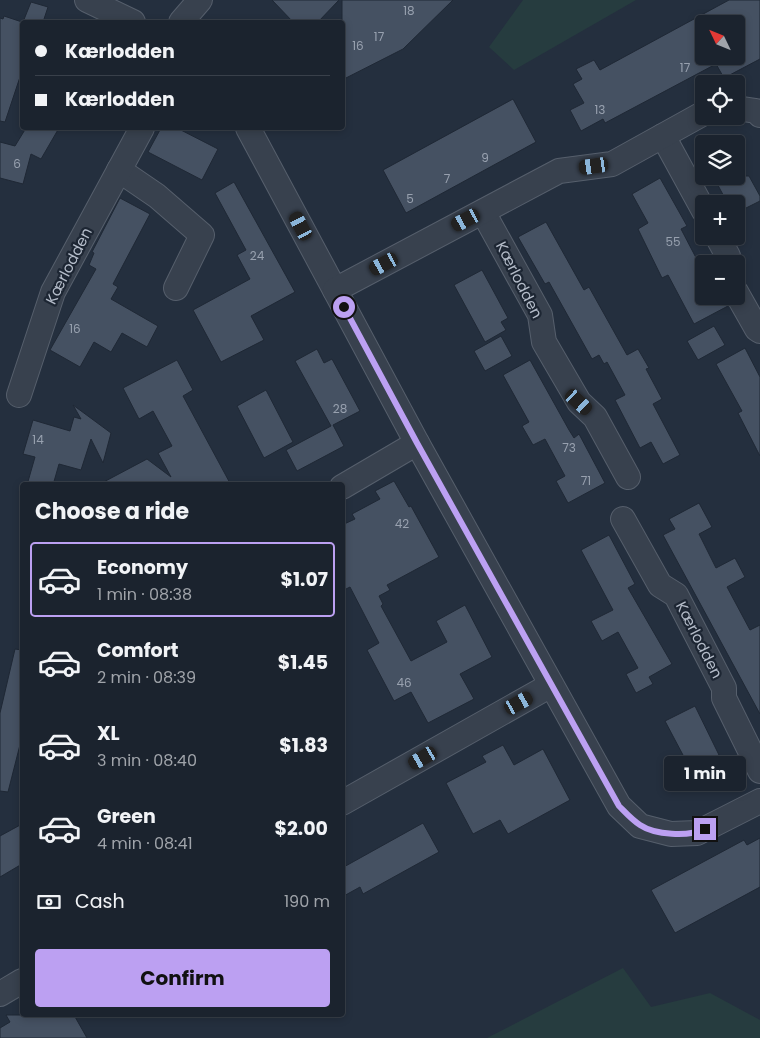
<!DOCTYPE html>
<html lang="en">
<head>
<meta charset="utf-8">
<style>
	body { margin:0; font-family:Poppins,sans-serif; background:#242b36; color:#f1f3f6; height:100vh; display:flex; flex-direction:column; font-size:19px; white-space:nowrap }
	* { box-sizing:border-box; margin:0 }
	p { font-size:16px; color:#a0a4aa }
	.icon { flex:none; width:28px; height:28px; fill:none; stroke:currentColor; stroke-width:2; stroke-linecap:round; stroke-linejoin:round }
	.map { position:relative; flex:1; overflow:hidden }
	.side { position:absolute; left:20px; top:482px; width:325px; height:535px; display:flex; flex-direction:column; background:#1b232e; border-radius:5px; box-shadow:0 2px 8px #0003,0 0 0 1px #39404a }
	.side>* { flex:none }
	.top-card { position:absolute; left:20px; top:20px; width:325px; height:110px; border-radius:5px; box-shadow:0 2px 8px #0003,0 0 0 1px #39404a; display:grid; align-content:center; height:110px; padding:0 15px; background:#1b232e }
	.needle { width:32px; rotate:313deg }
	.tools { position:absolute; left:695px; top:15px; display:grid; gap:10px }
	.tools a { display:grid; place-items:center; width:50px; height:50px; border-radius:5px; background:#1b232e; box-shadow:0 2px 8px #0003,0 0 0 1px #39404a; font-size:25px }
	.end { position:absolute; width:22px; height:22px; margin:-11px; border:6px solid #bca0f2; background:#111; box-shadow:0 0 0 2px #111 }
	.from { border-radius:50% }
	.bubble { position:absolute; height:35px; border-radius:5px; background:#1b232e; box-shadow:0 2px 8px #0003,0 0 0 1px #39404a; font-size:16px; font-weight:700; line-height:35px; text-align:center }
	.car { position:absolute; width:15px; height:30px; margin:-15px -8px; border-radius:6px; box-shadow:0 0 4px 1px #0007; background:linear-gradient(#222 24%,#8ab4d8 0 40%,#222 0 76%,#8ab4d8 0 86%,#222 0) }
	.top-card b { display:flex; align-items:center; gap:18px; height:48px; font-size:19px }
	.top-card b+b { border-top:1px solid #39404a }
	.top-card i { width:12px; height:12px; background:#f1f3f6 }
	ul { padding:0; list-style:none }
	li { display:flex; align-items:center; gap:15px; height:75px; margin:0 10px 8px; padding:0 5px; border:2px solid transparent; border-radius:5px }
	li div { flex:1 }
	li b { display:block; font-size:19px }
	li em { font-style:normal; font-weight:700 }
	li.selected { border-color:#bca0f2 }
	li>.icon { width:45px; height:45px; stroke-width:1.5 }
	h2 { padding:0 15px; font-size:22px; line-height:60px }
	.pay { display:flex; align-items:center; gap:12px; height:55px; padding:0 15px; font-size:19px }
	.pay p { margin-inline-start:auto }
	.primary-button { display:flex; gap:10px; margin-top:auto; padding:10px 15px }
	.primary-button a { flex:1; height:58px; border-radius:5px; background:#bca0f2; color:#111; font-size:20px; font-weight:700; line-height:58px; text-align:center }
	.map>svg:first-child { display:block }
	.green { fill:#263c3f }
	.building { fill:#455162; stroke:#1f2835; fill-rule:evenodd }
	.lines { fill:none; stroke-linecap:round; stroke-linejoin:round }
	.minor-casing { stroke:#565f6c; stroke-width:26 }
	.minor { stroke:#38414e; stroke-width:24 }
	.route { stroke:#bca0f2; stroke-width:6 }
	.labels { text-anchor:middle; stroke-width:4.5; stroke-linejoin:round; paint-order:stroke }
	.number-label { font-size:12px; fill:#98a1af }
	.street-label { font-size:15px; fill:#b4bcc9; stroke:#1d2633 }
</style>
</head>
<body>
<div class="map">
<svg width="760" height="1038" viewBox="0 0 760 1038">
	<rect width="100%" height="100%" fill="#242f3e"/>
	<g class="green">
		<polygon points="523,0 636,0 514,70 489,47"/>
		<polygon points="623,968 651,1007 710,993 760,1020 760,1038 487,1038"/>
	</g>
	<g class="building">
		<polygon points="272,0 339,0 318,22 293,22"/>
		<polygon points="342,0 453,0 403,49 342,80"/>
		<path d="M729 0H760V59L724 78 716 64 605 123 603 119 581 131 570 110 584 103 573 84 582 79 576 69 594 60 600 70ZM704 24H736V56H704Z"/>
		<polygon points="31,2 48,7 43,22 23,22"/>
		<polygon points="4,16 22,22 22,71 5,122 0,121 0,18 3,19"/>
		<polygon points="513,99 536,142 406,213 383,170"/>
		<polygon points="26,128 59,128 41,159 31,154 23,184 0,178 0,142 15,146"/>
		<polygon points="161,128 177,128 218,149 202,180 148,152"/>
		<polygon points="713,176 749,176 760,196 760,201 736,213 736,204 728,204"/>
		<polygon points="660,178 687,226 681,229 704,273 704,296 723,296 728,306 694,324 668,275 662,278 638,229 648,223 632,194"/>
		<polygon points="234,182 295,292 251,316 264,340 221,362 193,310 250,279 237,255 246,250 215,193"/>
		<polygon points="120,198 150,214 113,284 118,287 111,299 158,326 147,347 122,333 111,352 94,342 80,367 50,350 96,269 89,265 94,253 92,252"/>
		<polygon points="546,222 584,290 589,287 627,355 638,349 649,368 646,369 662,399 653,404 680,455 663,464 651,442 640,448 615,400 625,395 607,362 604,364 599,355 592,359 549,282 545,284 518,237"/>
		<polygon points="482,270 508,318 501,322 506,330 485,342 454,285"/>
		<polygon points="714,326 725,345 698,360 687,341"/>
		<polygon points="501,336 512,356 485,371 474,351"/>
		<polygon points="745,348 760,377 760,456 738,413 742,411 716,364"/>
		<polygon points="317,349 324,363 332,359 360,411 333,425 344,446 297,471 286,450 331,426 295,361"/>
		<polygon points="177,360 193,390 183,396 231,485 98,485 147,459 171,477 158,453 172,446 153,411 139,419 123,388"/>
		<polygon points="530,360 569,430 574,438 579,434 605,483 568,503 556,481 565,476 545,439 533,445 522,426 529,422 503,375"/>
		<polygon points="266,390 293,442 264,458 237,406"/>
		<polygon points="73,405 111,433 103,463 91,439 81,470 59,464 53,485 27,485 35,457 23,454 33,420 70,431 74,417 81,419"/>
		<polygon points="394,481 409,507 411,506 439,557 387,585 390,590 379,596 383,604 381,606 411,661 447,642 436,621 465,605 492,657 460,674 474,699 428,723 411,692 394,701 367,650 379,643 350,587 342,591 342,525 355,519 352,514 380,499 375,491"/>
		<polygon points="699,503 712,527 699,534 716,568 735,558 745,577 727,587 750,630 760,625 760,714 663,535 675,529 669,519"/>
		<polygon points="609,535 635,584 628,588 672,664 649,677 653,684 636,693 626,674 638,668 618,632 602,641 591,621 613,610 581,550"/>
		<polygon points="15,649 22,650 22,737 8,792 0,791 0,713"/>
		<polygon points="695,706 719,755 714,757 726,778 702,791 665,721"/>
		<polygon points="503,745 514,765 543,749 570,800 508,834 500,820 473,834 446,783 486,762 482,756"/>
		<polygon points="423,823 439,852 363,894 360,887 342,897 342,868"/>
		<polygon points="22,824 22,864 0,877 0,836"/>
		<polygon points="760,838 760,887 675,933 651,890 744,840 747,845"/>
		<polygon points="6,1015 74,1015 87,1038 0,1038 0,1028 10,1022"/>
	</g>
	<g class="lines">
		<defs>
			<g id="minor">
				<polyline points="87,0 133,22"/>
				<polyline points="181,22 200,0"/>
				<polyline points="736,108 756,111 760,115"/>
				<polyline points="248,128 417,443 619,806 640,826 671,834 697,833 760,801"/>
				<polyline points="663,136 704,211"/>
				<polyline points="119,170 157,196 202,235 176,288"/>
				<polyline points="483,212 540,315 544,342 579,402 595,417 628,477"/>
				<polyline points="717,236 728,256 727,264"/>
				<polyline points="335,290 559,171 612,164 704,113"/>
				<polyline points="736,292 757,329 760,331"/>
				<polyline points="19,395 53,292 142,128"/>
				<polyline points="342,487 417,443"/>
				<polyline points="623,519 660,585 676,595 724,688 724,698 760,771"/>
				<polyline points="342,803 551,685"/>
				<polyline points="0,994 22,981"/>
			</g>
		</defs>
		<use href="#minor" class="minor-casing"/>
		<use href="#minor" class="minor"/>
	</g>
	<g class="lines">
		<path class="route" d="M344 307 417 443 619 806C625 812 632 820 640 825 655 835 688 837 705 829"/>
	</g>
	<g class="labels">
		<g class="number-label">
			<text x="409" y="15">18</text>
			<text x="379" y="41">17</text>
			<text x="358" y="50">16</text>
			<text x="685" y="72">17</text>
			<text x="600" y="114">13</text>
			<text x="485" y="162">9</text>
			<text x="17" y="168">6</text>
			<text x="447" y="183">7</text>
			<text x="410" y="203">5</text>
			<text x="673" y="246">55</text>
			<text x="257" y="260">24</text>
			<text x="75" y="333">16</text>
			<text x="340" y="413">28</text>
			<text x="38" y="444">14</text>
			<text x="569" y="452">73</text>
			<text x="586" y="485">71</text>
			<text x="402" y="528">42</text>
			<text x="404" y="687">46</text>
		</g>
		<g class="street-label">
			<text transform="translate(69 266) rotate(-63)" y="5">Kærlodden</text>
			<text transform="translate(519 280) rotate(63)" y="5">Kærlodden</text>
			<text transform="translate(699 640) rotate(63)" y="5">Kærlodden</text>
		</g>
	</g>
</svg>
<div class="tools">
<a><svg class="needle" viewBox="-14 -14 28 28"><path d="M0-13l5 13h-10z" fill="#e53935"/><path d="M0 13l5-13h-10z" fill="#a0a4aa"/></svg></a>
<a><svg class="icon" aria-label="locate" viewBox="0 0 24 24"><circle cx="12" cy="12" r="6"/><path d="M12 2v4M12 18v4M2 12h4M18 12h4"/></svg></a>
<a><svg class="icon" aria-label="layers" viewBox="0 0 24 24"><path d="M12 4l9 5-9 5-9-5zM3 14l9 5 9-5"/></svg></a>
<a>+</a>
<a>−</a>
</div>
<i class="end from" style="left:344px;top:307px"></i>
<i class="end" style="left:705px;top:829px"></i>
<div class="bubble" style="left:664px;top:756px;width:82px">1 min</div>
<i class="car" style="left:594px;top:166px;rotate:262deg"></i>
<i class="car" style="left:466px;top:220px;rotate:242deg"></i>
<i class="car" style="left:301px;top:226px;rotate:332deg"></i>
<i class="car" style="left:384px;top:264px;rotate:242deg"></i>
<i class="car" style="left:579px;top:402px;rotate:132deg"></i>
<i class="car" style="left:519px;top:703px;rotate:61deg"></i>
<i class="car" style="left:423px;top:758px;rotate:240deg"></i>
<div class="top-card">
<b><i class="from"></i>Kærlodden</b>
<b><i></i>Kærlodden</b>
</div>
<section class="side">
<h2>Choose a ride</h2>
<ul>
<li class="selected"><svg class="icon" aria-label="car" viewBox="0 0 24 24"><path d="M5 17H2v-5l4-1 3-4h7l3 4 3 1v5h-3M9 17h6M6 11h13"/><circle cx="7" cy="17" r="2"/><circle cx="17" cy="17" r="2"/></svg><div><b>Economy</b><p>1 min · 08:38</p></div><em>$1.07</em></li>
<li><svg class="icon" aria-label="car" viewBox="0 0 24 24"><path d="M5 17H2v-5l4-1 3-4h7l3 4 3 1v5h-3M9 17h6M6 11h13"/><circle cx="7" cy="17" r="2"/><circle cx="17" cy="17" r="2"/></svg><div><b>Comfort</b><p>2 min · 08:39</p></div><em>$1.45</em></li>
<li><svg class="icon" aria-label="car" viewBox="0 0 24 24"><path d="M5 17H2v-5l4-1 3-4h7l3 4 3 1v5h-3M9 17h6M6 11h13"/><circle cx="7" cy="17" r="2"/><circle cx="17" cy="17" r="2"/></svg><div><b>XL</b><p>3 min · 08:40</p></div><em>$1.83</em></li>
<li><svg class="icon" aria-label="car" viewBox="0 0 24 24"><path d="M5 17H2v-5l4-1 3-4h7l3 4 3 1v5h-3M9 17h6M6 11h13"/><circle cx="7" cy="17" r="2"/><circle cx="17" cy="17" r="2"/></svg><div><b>Green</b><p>4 min · 08:41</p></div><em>$2.00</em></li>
</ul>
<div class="pay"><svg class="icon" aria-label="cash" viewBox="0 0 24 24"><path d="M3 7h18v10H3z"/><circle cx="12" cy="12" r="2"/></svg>Cash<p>190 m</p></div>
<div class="primary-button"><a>Confirm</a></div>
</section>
</div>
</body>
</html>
